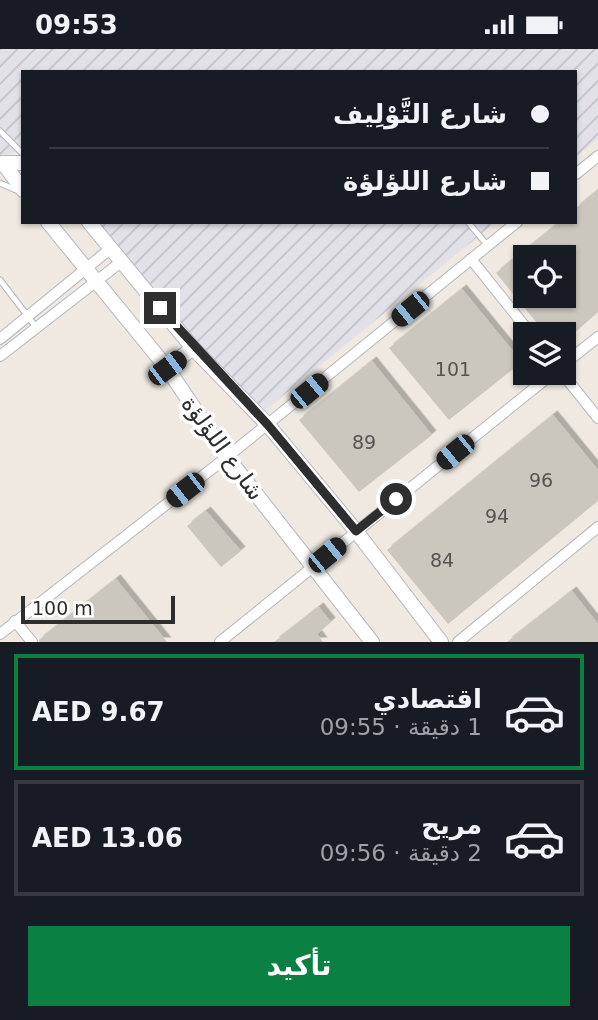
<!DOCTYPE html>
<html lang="ar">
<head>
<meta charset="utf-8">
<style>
	body { margin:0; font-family:"DejaVu Sans","Noto Naskh Arabic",sans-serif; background:#242831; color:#f1f3f6; direction:rtl; height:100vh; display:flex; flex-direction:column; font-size:26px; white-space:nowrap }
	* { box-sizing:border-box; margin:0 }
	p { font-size:23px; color:#9ea1a6 }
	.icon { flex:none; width:38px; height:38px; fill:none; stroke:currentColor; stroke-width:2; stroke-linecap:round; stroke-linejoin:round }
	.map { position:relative; height:593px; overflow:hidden; direction:ltr }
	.sheet { display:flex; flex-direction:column; background:#171b24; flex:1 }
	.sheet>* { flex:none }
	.hud { position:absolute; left:21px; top:21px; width:556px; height:154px; border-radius:0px; box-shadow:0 2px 5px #0004; direction:rtl; display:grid; align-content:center; height:154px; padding:0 28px; background:#171b24 }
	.fabs { position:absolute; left:513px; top:196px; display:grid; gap:14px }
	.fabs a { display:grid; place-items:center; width:63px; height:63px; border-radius:0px; background:#171b24; box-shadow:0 2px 5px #0004; font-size:35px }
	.scale { position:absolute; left:21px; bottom:18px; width:154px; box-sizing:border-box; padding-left:7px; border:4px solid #2e2e2e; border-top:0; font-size:19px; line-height:24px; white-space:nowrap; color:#2e2e2e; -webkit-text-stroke:5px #fff; paint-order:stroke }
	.end { position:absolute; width:32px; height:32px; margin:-16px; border:9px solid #2e2e2e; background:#fff; box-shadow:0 0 0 4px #fff }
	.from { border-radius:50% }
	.car { position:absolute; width:21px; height:42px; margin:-21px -10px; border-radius:9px; box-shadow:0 0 5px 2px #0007; background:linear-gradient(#222 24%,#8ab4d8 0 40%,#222 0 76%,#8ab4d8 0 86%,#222 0) }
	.hud b { display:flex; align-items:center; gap:24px; height:66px; font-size:26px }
	.hud b+b { border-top:2px solid #363941 }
	.hud i { width:18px; height:18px; background:#f1f3f6 }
	ul { padding:12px 0 0; list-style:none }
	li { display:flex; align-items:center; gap:21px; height:116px; margin:0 14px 10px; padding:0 14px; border:4px solid #363941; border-radius:0px }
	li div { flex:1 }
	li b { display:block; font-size:26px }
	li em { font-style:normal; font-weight:600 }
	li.current { border-color:#0b8043 }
	li>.icon { width:63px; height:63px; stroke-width:1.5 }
	.primary-button { display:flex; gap:14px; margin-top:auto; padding:14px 28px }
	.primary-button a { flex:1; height:80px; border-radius:0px; background:#0b8043; color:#fff; font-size:28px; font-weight:600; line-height:80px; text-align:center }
	.status { display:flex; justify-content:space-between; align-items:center; height:49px; padding:0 35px; background:#171b24; direction:ltr }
	.status svg { height:19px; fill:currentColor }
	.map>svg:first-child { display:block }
	.industrial { fill:url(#industrial-furrows) }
	.building { fill:#cbc7bf; fill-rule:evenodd; filter:url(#shadow) }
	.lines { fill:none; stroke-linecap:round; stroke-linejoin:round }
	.service-casing { stroke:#b4b7c1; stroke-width:7 }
	.minor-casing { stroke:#b4b7c1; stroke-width:12 }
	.tertiary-casing { stroke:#b4b7c1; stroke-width:16 }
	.service { stroke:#fff; stroke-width:5 }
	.minor { stroke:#fff; stroke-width:10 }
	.tertiary { stroke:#fff; stroke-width:14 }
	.route { stroke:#2e2e2e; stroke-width:9 }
	.labels { text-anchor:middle; stroke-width:7; stroke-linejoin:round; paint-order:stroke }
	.number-label { font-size:19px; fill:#555452 }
	.street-label { font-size:23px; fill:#2e2e2e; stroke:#fff }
</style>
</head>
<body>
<div class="status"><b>09:53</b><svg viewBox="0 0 49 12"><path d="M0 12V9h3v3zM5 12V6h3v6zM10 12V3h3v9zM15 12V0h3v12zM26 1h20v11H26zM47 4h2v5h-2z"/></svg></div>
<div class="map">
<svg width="598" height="593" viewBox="0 0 598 593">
	<defs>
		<pattern id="industrial-furrows" width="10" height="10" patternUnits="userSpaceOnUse" patternTransform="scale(1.75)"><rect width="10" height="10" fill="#e3e1e8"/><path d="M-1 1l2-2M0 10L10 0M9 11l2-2" fill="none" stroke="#c3c1c7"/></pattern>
		<filter id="shadow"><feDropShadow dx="4.5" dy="-4.5" stdDeviation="0" flood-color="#0004"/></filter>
	</defs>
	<rect width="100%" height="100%" fill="#efe9e1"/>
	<g class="industrial">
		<polygon points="0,0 598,0 598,90 576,108 576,23 23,23 23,100 0,108"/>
		<polygon points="95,173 496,173 258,367"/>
	</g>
	<g class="building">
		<path d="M598 141V263L564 293V285H546L496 224 560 173H576V159ZM525 208H564V247H525Z"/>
		<polygon points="462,240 522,313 449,371 389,299"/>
		<polygon points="372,312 432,386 359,443 299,371"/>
		<polygon points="553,366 598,421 598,452 448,575 387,501"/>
		<polygon points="206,462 241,502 221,518 187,477"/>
		<polygon points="116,530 167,593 40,593 39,591"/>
		<polygon points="572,542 598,575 598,593 507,593"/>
		<polygon points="319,558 331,573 317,585 323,593 274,593"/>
	</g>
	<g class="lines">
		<defs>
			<g id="service">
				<polyline points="0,82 23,105"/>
				<polyline points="0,134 16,141"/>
				<polyline points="468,173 488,197"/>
				<polyline points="0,231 36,278"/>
			</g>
			<g id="minor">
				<polyline points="576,125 598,107"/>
				<polyline points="471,210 531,285"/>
				<polyline points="0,290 110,200"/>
				<polyline points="0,307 121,213"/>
				<polyline points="564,315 598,288"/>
				<polyline points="562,324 598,369"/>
				<polyline points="15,572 32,593"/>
				<polyline points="0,585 227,408 517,173"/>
				<polyline points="220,593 553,324"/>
				<polyline points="458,593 598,478"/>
			</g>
			<g id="tertiary">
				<polyline points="3,114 23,141"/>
				<polyline points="3,114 23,114"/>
				<polyline points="48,173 167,319 227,408 372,593"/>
				<polyline points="89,173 193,299 268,376 356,482 441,593"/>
				<polyline points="167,319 193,299"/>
			</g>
		</defs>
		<use href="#service" class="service-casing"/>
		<use href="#minor" class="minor-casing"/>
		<use href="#tertiary" class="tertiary-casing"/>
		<use href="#service" class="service"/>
		<use href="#minor" class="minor"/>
		<use href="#tertiary" class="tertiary"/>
	</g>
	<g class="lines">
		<polyline class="route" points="160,259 268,376 356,482 396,450"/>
	</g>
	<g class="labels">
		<g class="number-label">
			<text x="453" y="327">101</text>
			<text x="364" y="400">89</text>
			<text x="541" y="438">96</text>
			<text x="497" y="474">94</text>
			<text x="442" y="518">84</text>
		</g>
		<g class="street-label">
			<text transform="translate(223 399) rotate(54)" y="8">شارع اللؤلؤة</text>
		</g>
	</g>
</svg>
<div class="fabs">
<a><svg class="icon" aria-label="locate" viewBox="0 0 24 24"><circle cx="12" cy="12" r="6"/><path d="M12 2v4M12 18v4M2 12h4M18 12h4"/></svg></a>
<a><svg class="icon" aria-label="layers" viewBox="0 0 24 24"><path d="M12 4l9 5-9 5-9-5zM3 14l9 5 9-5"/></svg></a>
</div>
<div class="scale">100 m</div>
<i class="end from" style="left:396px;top:450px"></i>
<i class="end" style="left:160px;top:259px"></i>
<i class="car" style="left:410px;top:260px;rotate:231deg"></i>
<i class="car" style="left:167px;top:319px;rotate:53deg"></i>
<i class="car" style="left:309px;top:342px;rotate:51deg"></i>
<i class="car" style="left:455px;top:403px;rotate:231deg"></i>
<i class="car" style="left:185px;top:441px;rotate:232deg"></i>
<i class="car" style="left:327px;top:506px;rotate:51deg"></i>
<div class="hud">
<b><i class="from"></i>شارع التَّوْلِيف</b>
<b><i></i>شارع اللؤلؤة</b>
</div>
</div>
<section class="sheet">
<ul>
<li class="current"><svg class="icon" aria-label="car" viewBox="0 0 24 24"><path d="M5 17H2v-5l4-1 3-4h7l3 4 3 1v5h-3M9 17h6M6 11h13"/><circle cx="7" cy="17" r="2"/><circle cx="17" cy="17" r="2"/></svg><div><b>اقتصادي</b><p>1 دقيقة · 09:55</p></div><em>AED 9.67</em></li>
<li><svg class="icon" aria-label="car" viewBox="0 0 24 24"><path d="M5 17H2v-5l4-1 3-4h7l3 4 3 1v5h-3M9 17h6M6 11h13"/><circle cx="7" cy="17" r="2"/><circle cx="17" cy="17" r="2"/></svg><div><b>مريح</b><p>2 دقيقة · 09:56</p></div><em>AED 13.06</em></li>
</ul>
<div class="primary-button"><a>تأكيد</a></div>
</section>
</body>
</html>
